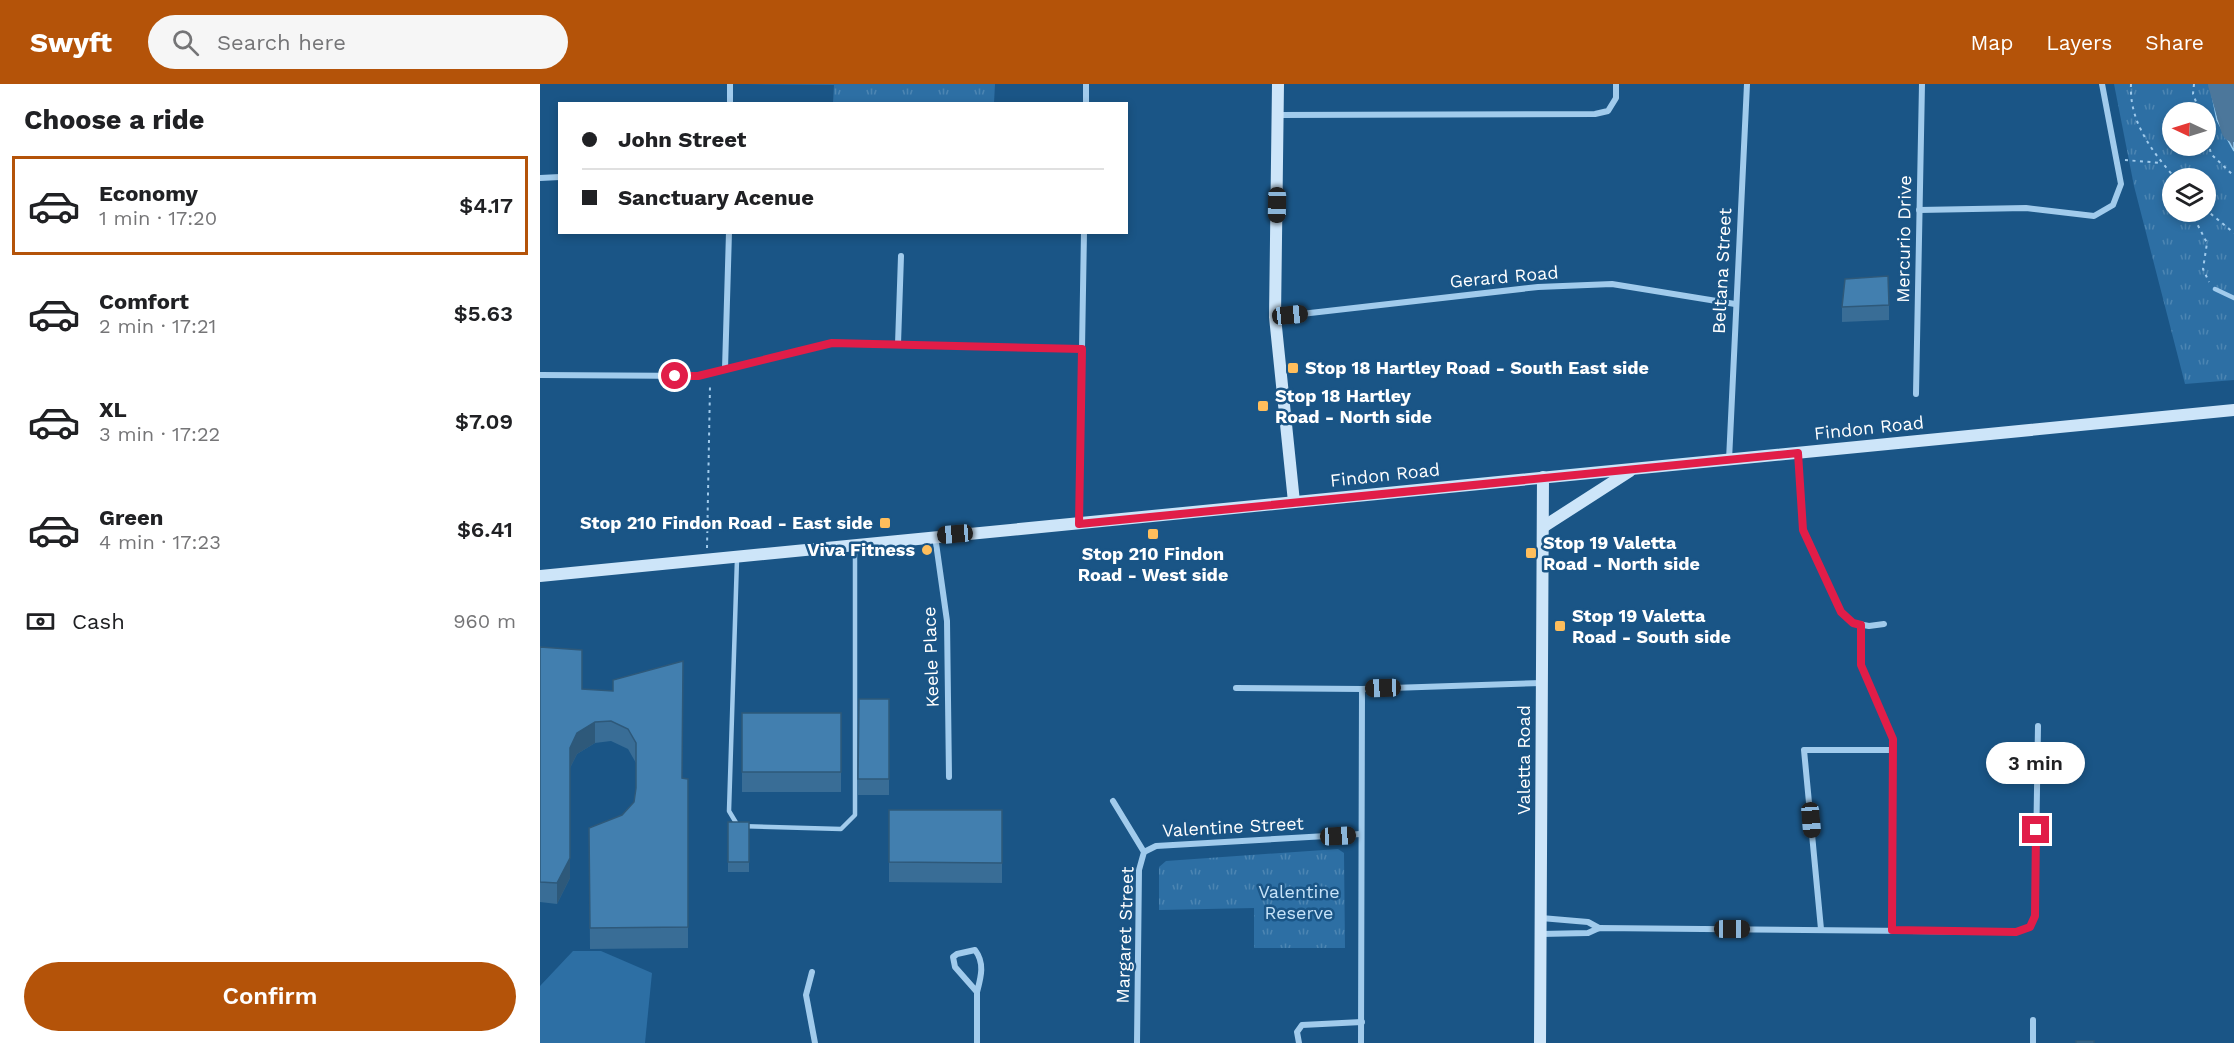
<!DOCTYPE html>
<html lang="en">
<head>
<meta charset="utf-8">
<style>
	body { margin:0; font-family:"Work Sans",sans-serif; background:#f6f6f6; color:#202124; height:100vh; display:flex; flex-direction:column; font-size:22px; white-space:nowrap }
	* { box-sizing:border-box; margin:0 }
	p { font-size:20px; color:#757577 }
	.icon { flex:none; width:33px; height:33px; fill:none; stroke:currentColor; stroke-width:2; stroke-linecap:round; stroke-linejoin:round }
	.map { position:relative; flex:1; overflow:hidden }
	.details { display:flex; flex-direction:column; background:#fff; width:540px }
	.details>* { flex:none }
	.banner { position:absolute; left:18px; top:18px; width:570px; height:132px; border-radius:0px; box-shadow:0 3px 9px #0003; display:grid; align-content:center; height:132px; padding:0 24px; background:#fff }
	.needle { width:39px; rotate:274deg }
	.buttons { position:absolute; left:1622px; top:18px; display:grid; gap:12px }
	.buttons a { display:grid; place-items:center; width:54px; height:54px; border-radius:50%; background:#fff; box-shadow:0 3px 9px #0003; font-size:30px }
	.end { position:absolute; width:27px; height:27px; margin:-14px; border:8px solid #e11d48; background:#fff; box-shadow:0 0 0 3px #fff }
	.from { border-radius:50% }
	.bubble { position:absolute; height:42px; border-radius:21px; background:#fff; box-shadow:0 3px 9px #0003; font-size:20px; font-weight:600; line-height:42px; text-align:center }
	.car { position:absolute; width:18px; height:36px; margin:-18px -9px; border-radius:8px; box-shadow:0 0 4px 2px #0007; background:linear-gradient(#222 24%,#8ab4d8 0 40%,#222 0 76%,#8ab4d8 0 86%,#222 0) }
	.banner b { display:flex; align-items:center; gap:21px; height:57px; font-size:22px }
	.banner b+b { border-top:2px solid #e0e0e0 }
	.banner i { width:15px; height:15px; background:#202124 }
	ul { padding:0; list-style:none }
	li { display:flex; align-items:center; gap:18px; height:99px; margin:0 12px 9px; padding:0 12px; border:3px solid transparent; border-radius:0px }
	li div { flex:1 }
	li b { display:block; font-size:22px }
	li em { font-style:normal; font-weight:600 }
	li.selected { border-color:#b45309 }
	li>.icon { width:54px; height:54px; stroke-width:1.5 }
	h2 { padding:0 24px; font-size:27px; line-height:72px }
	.pay { display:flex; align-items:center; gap:15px; height:66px; padding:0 24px; font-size:22px }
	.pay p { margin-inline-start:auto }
	.button { display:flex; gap:12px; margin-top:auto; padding:12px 24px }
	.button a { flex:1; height:69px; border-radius:36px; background:#b45309; color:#fff; font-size:24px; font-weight:600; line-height:69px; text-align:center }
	header { display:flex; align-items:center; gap:36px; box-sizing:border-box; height:84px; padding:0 30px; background:#b45309; color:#fff }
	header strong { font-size:28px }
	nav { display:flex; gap:33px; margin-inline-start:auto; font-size:21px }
	.search { width:420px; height:54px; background:#f6f6f6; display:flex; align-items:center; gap:15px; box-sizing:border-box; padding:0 21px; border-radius:33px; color:#757577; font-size:22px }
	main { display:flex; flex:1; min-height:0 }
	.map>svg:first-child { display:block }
	.grass { fill:#2d6fa4 }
	.park { fill:url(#park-tufts); fill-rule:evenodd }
	.water { fill:url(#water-rules); stroke:#93c8ee; stroke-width:1.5 }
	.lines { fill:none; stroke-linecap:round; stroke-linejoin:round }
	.river { stroke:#4c779b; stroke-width:26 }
	.path { stroke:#a1cbec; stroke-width:2; stroke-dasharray:3 4.5; stroke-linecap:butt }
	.lane { stroke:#a1cbec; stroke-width:4.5 }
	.street { stroke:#a1cbec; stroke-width:6 }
	.secondary { stroke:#cde5f9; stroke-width:12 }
	.wall { fill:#396d96 }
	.shaded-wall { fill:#2e597a }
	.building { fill:#427faf; stroke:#2e597a; stroke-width:1.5 }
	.route { stroke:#e11d48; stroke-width:8 }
	.poi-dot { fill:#ffbe5c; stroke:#1a5586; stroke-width:2 }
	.labels { text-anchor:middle; stroke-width:5; stroke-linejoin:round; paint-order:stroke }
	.street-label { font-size:18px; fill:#fff; stroke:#1a5586 }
	.poi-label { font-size:18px; font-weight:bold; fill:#fff; stroke:#1a5586; text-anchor:start }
	.park-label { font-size:18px; fill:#c6e3f9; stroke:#1a5586 }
</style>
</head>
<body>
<header>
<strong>Swyft</strong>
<div class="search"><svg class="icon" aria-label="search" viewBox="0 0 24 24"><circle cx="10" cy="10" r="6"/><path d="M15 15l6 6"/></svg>Search here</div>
<nav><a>Map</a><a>Layers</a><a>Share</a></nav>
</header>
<main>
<section class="details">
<h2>Choose a ride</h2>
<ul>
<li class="selected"><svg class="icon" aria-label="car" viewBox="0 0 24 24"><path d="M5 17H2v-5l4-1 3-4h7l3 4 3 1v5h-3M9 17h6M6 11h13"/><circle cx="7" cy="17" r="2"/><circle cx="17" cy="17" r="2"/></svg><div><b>Economy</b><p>1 min · 17:20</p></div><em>$4.17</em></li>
<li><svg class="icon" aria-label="car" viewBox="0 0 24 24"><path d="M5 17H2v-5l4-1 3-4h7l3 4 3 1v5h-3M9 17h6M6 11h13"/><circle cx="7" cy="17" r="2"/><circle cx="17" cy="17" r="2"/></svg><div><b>Comfort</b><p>2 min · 17:21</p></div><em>$5.63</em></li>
<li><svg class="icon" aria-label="car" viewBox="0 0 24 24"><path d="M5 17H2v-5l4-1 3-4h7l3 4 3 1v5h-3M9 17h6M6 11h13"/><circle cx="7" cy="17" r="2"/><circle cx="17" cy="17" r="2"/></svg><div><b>XL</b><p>3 min · 17:22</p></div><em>$7.09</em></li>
<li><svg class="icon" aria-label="car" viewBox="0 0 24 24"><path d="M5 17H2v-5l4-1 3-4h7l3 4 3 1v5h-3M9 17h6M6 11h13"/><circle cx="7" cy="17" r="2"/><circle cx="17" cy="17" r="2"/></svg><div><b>Green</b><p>4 min · 17:23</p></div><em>$6.41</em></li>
</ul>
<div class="pay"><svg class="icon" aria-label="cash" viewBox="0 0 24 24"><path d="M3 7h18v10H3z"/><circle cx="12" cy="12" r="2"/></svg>Cash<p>960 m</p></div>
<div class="button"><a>Confirm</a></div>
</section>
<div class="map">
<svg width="1694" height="959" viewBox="0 0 1694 959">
	<defs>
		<pattern id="park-tufts" width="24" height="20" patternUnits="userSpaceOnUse" patternTransform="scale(1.5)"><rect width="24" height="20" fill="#2d6fa4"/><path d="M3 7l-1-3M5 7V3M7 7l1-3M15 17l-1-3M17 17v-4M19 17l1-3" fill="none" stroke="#4c85b2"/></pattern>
		<pattern id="water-rules" width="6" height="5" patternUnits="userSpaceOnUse" patternTransform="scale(1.5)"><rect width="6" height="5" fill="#4c779b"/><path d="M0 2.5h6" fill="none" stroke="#4c5f70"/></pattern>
	</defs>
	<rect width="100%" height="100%" fill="#1a5586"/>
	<polygon class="grass" points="33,867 61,867 112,889 105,959 0,959 0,902"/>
	<g class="park">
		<polygon points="207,0 455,0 454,19 293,19 294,1"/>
		<path d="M1574 0H1694V296L1645 300 1594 102ZM1632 28H1665V62H1632ZM1632 94H1665V128H1632Z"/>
		<polygon points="798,765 804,769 805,864 714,864 714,824 619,826 619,783 626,777"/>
	</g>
	<polygon class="water" points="1670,0 1681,0 1680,11 1694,41 1694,67 1677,36"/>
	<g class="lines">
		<polyline class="river" points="1681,0 1694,45"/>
		<g class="path">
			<path d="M1591 0C1589 38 1612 67 1635 94"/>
			<polyline points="1654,0 1653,10 1660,28"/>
			<polyline points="1665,43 1671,70 1694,92"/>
			<polyline points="1585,76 1621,79"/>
			<polyline points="1665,125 1694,149"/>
			<polyline points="1651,128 1667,159 1663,185 1669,198"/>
			<polyline points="167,464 170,302"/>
		</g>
		<g class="lane">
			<polyline points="1675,205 1694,214"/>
			<polyline points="197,475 189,727 198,742 301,745 315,731 315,462"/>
		</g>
		<g class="street">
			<polyline points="190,0 190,20"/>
			<polyline points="546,20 546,0"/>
			<polyline points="738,31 1055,30 1068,27 1076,14 1076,0"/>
			<polyline points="0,94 20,93"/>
			<polyline points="1379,126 1486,124 1554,132 1573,121 1581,100 1562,0"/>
			<polyline points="735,233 998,203 1072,200 1195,220"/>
			<polyline points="358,260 361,172"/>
			<polyline points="185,285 189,148"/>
			<polyline points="0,291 158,292 292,259 542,265"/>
			<polyline points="1376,310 1382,0"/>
			<polyline points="1258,369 1263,445 1301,528 1313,539 1329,542 1344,540"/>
			<polyline points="1189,376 1207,0"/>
			<polyline points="539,439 544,148"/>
			<polyline points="395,452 407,537 409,693"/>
			<polyline points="1321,541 1321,581 1353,655 1352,846"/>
			<polyline points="696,604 822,605 1002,599"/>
			<polyline points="573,717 604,768 599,786 597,959"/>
			<polyline points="604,768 616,762 821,750"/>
			<polyline points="1001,834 1048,838 1059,844"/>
			<polyline points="1281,845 1264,666 1353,666"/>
			<polyline points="1001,850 1048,849 1059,844 1476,848 1490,843 1495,832 1498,642"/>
			<path d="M435 866C445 879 441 893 437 908L415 883 413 873 417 870Z"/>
			<polyline points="272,888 266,911 275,959"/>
			<polyline points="1493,936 1493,959"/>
			<polyline points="437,959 437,908"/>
			<polyline points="759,959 757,948 762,941 822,938"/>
			<polyline points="821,959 822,605"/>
		</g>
		<g class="secondary">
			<polyline points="738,0 735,233 754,418"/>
			<polyline points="1003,443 1090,387"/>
			<polyline points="0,492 1694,326"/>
			<polyline points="1000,959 1003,393"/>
		</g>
	</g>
	<g class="wall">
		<polygon points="1349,221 1349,236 1302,238 1302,223"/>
		<polygon points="0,563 42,605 73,607 142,694 148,695 148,864 50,865 49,744 82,731 94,718 96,705 96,679 88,665 71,657 55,659 37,670 30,684 30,794 17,820 0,818"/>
		<polygon points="319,615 349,615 349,711 318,711"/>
		<rect x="202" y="629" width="99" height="79"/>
		<polygon points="349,726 462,726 462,799 349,798"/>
		<rect x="188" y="738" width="21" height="50"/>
	</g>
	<polygon class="shaded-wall" points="55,638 55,659 37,670 30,684 30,794 17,820 17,799 30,664 37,649"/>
	<g class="building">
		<polygon points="1348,192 1349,221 1302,223 1305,195"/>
		<polygon points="0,563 42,566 42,605 73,607 73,596 143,577 142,694 148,695 148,843 50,844 49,744 82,731 94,718 96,704 96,659 88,645 71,637 55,638 37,649 30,664 30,774 17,799 0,798"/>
		<polygon points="319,615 349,615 349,695 318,695"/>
		<rect x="202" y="629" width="99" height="59"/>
		<polygon points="349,726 462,726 462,779 349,778"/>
		<rect x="188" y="738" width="21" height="40"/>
		<rect x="1536" y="957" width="18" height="2"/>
	</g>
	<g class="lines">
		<polyline class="route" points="135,292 158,292 292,259 542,265 539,440 1258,369 1263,446 1301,528 1313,539 1321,541 1321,581 1353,655 1352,846 1476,848 1490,843 1495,832 1496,746"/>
	</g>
	<g class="poi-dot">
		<rect x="747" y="278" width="12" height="12" rx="3"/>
		<rect x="717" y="316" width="12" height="12" rx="3"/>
		<rect x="339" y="433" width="12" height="12" rx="3"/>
		<rect x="607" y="444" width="12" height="12" rx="3"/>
		<circle cx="387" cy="466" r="6"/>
		<rect x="985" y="463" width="12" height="12" rx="3"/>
		<rect x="1014" y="536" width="12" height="12" rx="3"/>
	</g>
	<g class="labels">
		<g class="street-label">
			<text transform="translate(1364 155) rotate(-89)" y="6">Mercurio Drive</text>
			<text transform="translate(1182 187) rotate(-87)" y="6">Beltana Street</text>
			<text transform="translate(964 193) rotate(-5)" y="6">Gerard Road</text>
			<text transform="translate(1329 344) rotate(-6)" y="6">Findon Road</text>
			<text transform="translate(845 391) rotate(-6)" y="6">Findon Road</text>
			<text transform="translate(391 573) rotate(-92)" y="6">Keele Place</text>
			<text transform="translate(984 676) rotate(-90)" y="6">Valetta Road</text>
			<text transform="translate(693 743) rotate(-3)" y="6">Valentine Street</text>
			<text transform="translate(585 851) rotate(-88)" y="6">Margaret Street</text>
		</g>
		<g class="poi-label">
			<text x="765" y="290">Stop 18 Hartley Road - South East side</text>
			<text x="735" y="318">Stop 18 Hartley<tspan x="735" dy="21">Road - North side</tspan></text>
			<text x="333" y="445" text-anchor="end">Stop 210 Findon Road - East side</text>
			<text x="1003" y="465">Stop 19 Valetta<tspan x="1003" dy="21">Road - North side</tspan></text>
			<text x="375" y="472" text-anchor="end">Viva Fitness</text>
			<text x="613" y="476" text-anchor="middle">Stop 210 Findon<tspan x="613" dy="21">Road - West side</tspan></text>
			<text x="1032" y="538">Stop 19 Valetta<tspan x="1032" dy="21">Road - South side</tspan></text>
		</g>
		<g class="park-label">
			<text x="759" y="814">Valentine<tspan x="759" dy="21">Reserve</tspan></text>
		</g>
	</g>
</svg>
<div class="buttons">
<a><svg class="needle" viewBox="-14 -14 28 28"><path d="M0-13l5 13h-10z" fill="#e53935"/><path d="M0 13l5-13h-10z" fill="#757577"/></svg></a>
<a><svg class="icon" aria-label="layers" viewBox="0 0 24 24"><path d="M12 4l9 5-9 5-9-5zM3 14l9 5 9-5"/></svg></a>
</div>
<i class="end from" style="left:135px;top:292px"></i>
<i class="end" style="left:1496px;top:746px"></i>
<div class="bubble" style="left:1446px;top:658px;width:99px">3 min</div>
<i class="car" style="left:737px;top:121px;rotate:181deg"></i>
<i class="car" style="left:750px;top:231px;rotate:84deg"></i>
<i class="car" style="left:415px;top:450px;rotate:265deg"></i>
<i class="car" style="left:843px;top:604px;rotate:268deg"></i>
<i class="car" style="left:1271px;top:736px;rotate:175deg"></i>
<i class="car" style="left:798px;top:752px;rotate:87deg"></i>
<i class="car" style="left:1192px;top:845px;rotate:90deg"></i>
<div class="banner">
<b><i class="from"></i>John Street</b>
<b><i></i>Sanctuary Acenue</b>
</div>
</div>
</main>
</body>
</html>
